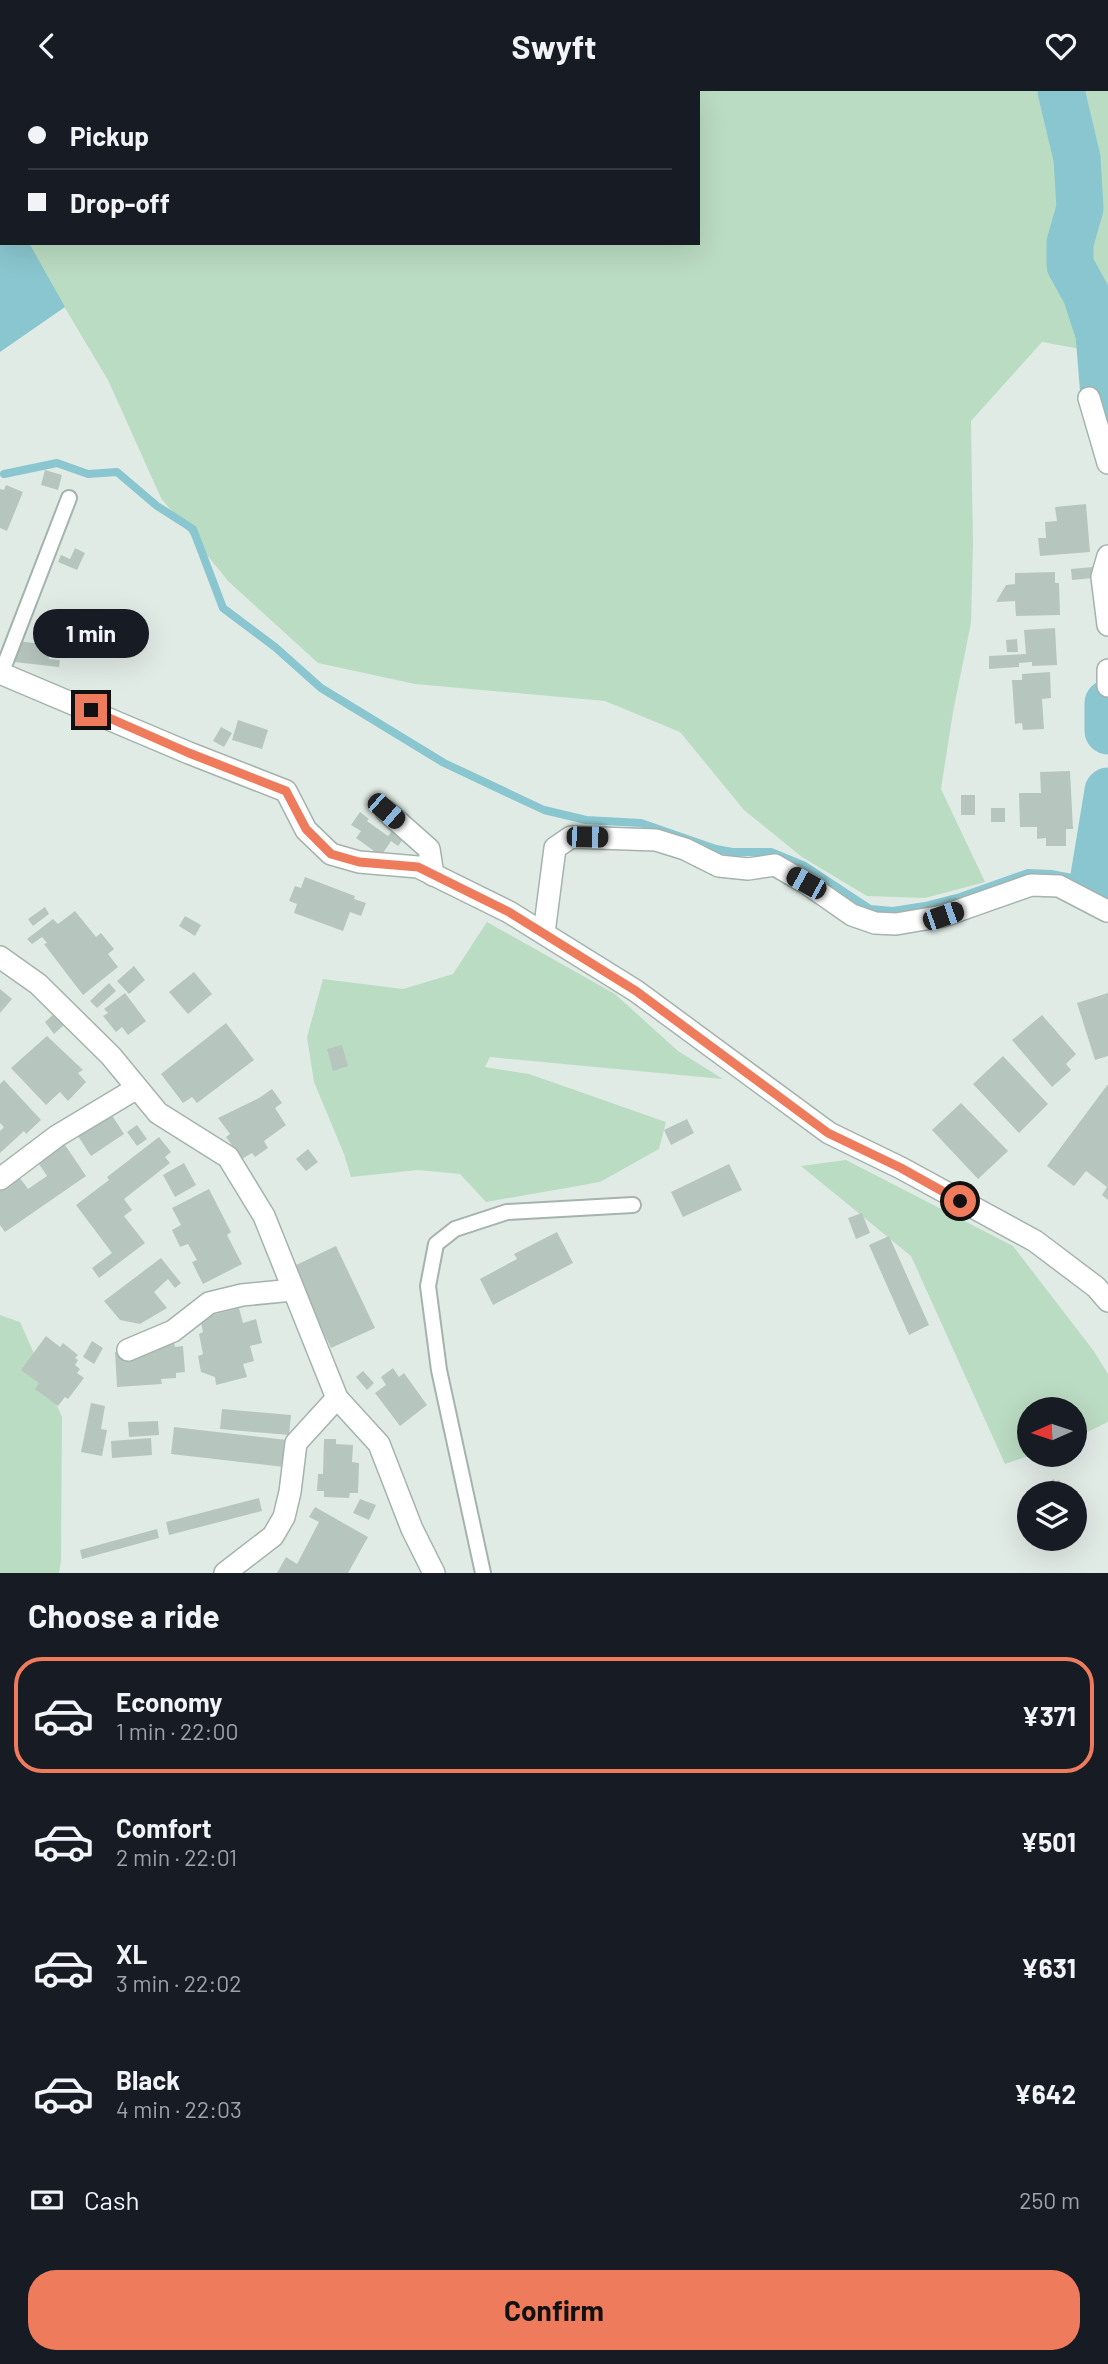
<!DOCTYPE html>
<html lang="en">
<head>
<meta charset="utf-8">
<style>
	body { margin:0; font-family:Barlow,sans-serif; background:#20242c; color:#f1f3f6; height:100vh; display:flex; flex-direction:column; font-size:26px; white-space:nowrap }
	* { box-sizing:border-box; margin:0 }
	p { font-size:23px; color:#9ea1a6 }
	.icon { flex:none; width:38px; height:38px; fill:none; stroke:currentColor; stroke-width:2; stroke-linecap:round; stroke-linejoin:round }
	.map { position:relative; height:1482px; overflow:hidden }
	.side { display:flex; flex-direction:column; background:#171b24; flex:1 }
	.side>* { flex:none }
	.guide { position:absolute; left:0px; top:0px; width:700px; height:154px; box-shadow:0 7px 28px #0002; display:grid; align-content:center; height:154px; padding:0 28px; background:#171b24 }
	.needle { width:46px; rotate:267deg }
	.buttons { position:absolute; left:1017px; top:1306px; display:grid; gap:14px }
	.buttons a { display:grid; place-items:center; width:70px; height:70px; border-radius:50%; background:#171b24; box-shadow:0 7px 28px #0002; font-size:35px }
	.end { position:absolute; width:32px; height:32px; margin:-16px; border:9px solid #ee7b5c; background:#111; box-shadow:0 0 0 4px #111 }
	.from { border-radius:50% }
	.bubble { position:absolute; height:49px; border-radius:24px; background:#171b24; box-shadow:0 7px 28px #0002; font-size:23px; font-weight:700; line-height:49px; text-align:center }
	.car { position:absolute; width:21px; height:42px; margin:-21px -10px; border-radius:9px; box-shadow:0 0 5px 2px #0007; background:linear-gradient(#222 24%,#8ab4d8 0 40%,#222 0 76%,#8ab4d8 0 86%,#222 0) }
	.guide b { display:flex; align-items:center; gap:24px; height:66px; font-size:26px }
	.guide b+b { border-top:2px solid #363941 }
	.guide i { width:18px; height:18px; background:#f1f3f6 }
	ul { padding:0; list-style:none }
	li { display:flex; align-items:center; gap:21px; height:116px; margin:0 14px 10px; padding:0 14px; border:4px solid transparent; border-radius:28px }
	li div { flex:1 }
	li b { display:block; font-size:26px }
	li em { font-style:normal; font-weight:700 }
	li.active { border-color:#ee7b5c }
	li>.icon { width:63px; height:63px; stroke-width:1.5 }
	h2 { padding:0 28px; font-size:32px; line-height:84px }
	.pay { display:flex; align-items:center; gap:18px; height:77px; padding:0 28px; font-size:26px }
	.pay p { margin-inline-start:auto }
	.cta { display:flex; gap:14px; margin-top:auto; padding:14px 28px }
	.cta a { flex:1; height:80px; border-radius:28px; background:#ee7b5c; color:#111; font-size:28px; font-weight:700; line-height:80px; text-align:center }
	header { display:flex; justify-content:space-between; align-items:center; height:91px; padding:0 28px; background:#171b24; font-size:32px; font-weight:700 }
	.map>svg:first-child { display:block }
	.green { fill:#badcc2 }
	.water { fill:#8ac6cf }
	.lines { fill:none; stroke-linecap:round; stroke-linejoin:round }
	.stream { stroke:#8ac6cf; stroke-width:8 }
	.river { stroke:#8ac6cf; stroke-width:47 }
	.building { fill:#b6c6bf }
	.service-casing { stroke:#a4b3ad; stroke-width:18 }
	.minor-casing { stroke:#a4b3ad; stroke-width:24 }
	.service { stroke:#fff; stroke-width:14 }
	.minor { stroke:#fff; stroke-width:21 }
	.route { stroke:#ee7b5c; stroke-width:9 }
</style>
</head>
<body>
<header><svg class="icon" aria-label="back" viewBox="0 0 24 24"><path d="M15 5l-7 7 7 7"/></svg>Swyft<svg class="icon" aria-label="heart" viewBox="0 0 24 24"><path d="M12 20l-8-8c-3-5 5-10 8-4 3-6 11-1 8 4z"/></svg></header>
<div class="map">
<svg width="1108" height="1482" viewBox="0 0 1108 1482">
	<rect width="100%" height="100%" fill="#e1ebe6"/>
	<g class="green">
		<polygon points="0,0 1108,0 1108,263 1042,251 971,330 973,454 971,532 953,621 941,698 985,791 925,807 867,805 802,766 744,719 680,641 605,610 415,593 318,572 228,490 161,407 108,289 34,165 29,152 698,152 698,2 2,2 2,101"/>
		<polygon points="487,831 615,903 678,960 723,988 490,966 485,976 529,983 666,1031 659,1058 600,1091 486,1111 460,1083 418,1079 351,1086 344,1063 314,991 307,946 323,888 403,898 453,883"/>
		<polygon points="846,1069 1013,1155 1093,1259 1108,1283 1108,1331 1075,1347 1074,1318 1029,1318 1029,1363 1034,1363 1005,1373 911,1165 801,1075"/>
		<polygon points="0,1224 20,1231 62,1326 61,1471 59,1482 0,1482"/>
	</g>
	<polygon class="water" points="0,100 2,152 29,152 65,216 0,261"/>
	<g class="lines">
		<polyline class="stream" points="4,383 57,372 88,383 117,381 157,415 193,438 223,517 275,556 321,597 444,672 544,719 586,729 641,732 716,758 732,761 771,761 805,775 870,818 893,820 925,815 960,806 1028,782 1051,783 1093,791"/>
		<g class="river">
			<polyline points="1061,0 1077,67 1080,117 1070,152 1070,174 1086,203 1099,243 1105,318 1108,323"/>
			<polyline points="1108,612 1108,640"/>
			<polyline points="1108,700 1093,791 1108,804"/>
		</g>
	</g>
	<g class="building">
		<polygon points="45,379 62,384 58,399 41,394"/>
		<polygon points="6,394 23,401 7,440 0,437 0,398 4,399"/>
		<polygon points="1086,413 1090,461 1040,465 1038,447 1046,447 1045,431 1057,430 1055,416"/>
		<polygon points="75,457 85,462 77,479 58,471 61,464 70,468"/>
		<polygon points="1093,476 1094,487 1072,489 1071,478"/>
		<polygon points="1055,481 1055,492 1059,492 1060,524 1016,525 1015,510 996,511 1006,494 1015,493 1015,482"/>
		<polygon points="1055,537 1057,574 1032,575 1032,571 1019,572 1019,576 989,578 989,565 1026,563 1024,539"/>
		<polygon points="1017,548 1018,561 1007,561 1006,549"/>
		<polygon points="16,550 51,554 49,568 60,569 59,576 14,571"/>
		<polygon points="1050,581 1051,607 1042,608 1044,638 1023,639 1022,632 1015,633 1012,589 1022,589 1022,583"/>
		<polygon points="238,629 268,639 262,658 232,649"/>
		<polygon points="221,636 232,642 224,656 213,650"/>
		<polygon points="1070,680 1073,738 1066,738 1066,755 1046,755 1046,747 1037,748 1037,736 1020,736 1019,702 1041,702 1040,681"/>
		<rect x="961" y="704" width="14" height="20"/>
		<rect x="991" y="717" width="14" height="14"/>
		<polygon points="360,721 369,728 367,730 388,745 392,740 403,748 398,755 391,750 381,765 356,747 361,740 351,734"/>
		<polygon points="305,786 355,805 354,808 366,812 361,825 350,821 343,840 294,822 297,813 289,810 295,795 301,797"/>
		<polygon points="45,816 49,823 33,835 28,828"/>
		<polygon points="75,820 96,846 101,842 114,858 108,863 118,876 83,904 44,853 47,852 42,846 32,853 27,848 53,828 58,833"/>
		<polygon points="185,825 201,834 195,845 179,835"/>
		<polygon points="134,875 145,889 129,903 117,890"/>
		<polygon points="194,881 212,903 188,923 169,901"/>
		<polygon points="109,892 116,900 97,917 90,910"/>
		<polygon points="0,898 12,908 0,922"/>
		<polygon points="125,902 146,930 128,944 122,936 116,941 103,925 108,922 104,918"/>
		<polygon points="1108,902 1108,965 1095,969 1077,912"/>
		<polygon points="55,922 65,933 54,943 45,931"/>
		<polygon points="1042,924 1076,963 1066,973 1071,979 1052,996 1012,949"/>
		<polygon points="226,932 254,969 197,1012 192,1006 183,1012 161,983"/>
		<polygon points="47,945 83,979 78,982 86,991 68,1010 60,1001 46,1014 11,977"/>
		<polygon points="342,954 348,975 333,980 327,958"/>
		<polygon points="1003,965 1048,1013 1019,1042 973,993"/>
		<polygon points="4,989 41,1029 26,1043 24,1040 0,1062 0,1040 4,1036 0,1032 0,993"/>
		<polygon points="1108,993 1108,1109 1102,1104 1107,1096 1086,1080 1074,1095 1047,1075"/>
		<polygon points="272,998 282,1012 275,1017 286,1034 264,1050 268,1057 255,1066 252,1062 242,1068 226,1046 230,1043 218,1027 259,1007"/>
		<polygon points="961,1012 1008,1060 978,1088 932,1039"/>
		<polygon points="106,1015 124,1043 91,1065 72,1036"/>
		<polygon points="687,1028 694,1042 671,1054 664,1039"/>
		<polygon points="137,1034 147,1048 137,1055 127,1041"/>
		<polygon points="159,1046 171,1061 165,1066 170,1072 124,1108 132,1119 124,1125 145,1152 99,1187 92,1177 112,1162 76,1114 109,1089 107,1086"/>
		<polygon points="61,1048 86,1085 5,1141 0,1134 0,1088 14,1079 28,1098 47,1085 35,1067"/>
		<polygon points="308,1058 318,1071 306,1080 296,1068"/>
		<polygon points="184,1072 196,1094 175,1106 163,1084"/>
		<polygon points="729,1073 742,1099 683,1126 671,1101"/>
		<polygon points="209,1098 231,1141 227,1144 242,1173 203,1193 192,1171 197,1169 188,1153 180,1156 172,1139 181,1134 172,1117"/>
		<polygon points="862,1122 870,1142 856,1148 848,1127"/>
		<polygon points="557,1141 573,1172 493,1214 480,1188 517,1168 514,1163"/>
		<polygon points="889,1145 929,1234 909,1244 869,1154"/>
		<polygon points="336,1155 375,1237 331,1257 292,1176"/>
		<polygon points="161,1167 181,1192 175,1197 168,1188 154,1201 167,1217 140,1233 120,1229 104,1210"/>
		<polygon points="239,1217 243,1232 256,1228 262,1252 250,1255 254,1270 243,1273 247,1286 216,1294 215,1286 201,1281 198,1265 203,1263 199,1243 203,1241 200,1227"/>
		<polygon points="46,1245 60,1256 63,1252 78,1264 75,1267 78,1269 75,1274 80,1278 77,1282 84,1287 68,1308 65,1306 58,1315 35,1298 39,1292 21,1279"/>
		<polygon points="92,1250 103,1257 94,1273 83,1266"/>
		<polygon points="174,1251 175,1256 183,1255 185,1281 176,1282 176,1287 161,1288 162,1293 117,1296 115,1261 148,1258"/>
		<polygon points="393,1277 399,1286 404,1282 427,1314 400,1335 375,1302 386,1294 381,1286"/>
		<polygon points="363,1280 374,1292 367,1299 356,1286"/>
		<polygon points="91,1312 105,1315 101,1338 107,1339 102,1365 81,1361"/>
		<polygon points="222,1318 291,1324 289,1344 220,1338"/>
		<polygon points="158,1330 159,1344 129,1346 128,1331"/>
		<polygon points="174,1336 287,1349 284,1376 171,1363"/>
		<polygon points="151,1347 152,1364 112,1367 111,1350"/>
		<polygon points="324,1348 336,1348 336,1353 353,1354 352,1371 359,1372 358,1402 350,1402 349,1407 324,1406 324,1400 317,1400 318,1383 323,1383"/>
		<polygon points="1054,1388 1055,1391 1059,1389 1066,1398 1062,1402 1031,1402"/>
		<polygon points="259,1407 262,1420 169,1444 166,1431"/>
		<polygon points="360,1408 376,1414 369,1429 353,1422"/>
		<polygon points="315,1416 368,1446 348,1482 277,1482 286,1466 297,1473 319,1431 309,1426"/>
		<polygon points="157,1438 159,1447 82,1468 80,1459"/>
	</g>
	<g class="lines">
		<defs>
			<g id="service">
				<polyline points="1,583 69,407"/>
				<polyline points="483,1482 439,1279 428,1195 436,1153 455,1138 507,1121 633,1114"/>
			</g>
			<g id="minor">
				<polyline points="1089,307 1108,372"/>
				<polyline points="1108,465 1102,486 1108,534"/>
				<polyline points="1108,579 1108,595"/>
				<polyline points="0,582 189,662 286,700 306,739 331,763 359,771 418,776 509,821 636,900 829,1042 901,1077 1035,1150 1096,1196 1108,1210"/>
				<polyline points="386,720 429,758 433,784"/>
				<polyline points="544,842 555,757 571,746 656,749 685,758 719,775 748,778 775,774 806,792 852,824 875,832 896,833 943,825 1031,794 1059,795 1107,820 1108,819"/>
				<polyline points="0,866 38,893 111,965 158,1022 228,1066 264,1125 337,1307 379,1353 412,1438 434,1482"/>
				<polyline points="0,1088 57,1045 137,997"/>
				<polyline points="128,1259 173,1240 209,1212 242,1204 293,1199"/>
				<polyline points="225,1482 273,1445 284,1426 290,1401 296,1352 337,1307"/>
			</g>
		</defs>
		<use href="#service" class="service-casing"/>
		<use href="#minor" class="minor-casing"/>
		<use href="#service" class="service"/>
		<use href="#minor" class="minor"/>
	</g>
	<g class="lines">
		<polyline class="route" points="91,619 189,662 286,700 306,738 331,763 359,771 418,776 509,821 636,900 828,1042 901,1077 960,1110"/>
	</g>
</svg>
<div class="buttons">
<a><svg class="needle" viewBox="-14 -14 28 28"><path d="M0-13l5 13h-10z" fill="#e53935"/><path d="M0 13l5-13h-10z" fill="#9ea1a6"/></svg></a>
<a><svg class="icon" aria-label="layers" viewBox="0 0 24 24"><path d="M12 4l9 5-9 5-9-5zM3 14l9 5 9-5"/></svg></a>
</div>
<i class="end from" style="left:960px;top:1110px"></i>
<i class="end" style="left:91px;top:619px"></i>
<div class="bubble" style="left:33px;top:518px;width:116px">1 min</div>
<i class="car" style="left:386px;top:720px;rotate:131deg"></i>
<i class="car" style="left:587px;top:746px;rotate:91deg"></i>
<i class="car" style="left:806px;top:792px;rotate:299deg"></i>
<i class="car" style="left:943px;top:825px;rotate:71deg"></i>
<div class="guide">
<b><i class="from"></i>Pickup</b>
<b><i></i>Drop-off</b>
</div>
</div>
<section class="side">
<h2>Choose a ride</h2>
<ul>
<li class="active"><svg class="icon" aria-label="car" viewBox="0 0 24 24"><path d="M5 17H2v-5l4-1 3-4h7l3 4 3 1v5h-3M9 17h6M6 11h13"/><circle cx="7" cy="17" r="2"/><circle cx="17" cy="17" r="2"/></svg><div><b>Economy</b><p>1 min · 22:00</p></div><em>¥371</em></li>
<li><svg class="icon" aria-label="car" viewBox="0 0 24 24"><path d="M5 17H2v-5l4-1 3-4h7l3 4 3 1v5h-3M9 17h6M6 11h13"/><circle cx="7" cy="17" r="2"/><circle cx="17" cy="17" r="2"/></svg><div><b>Comfort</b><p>2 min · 22:01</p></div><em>¥501</em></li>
<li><svg class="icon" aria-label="car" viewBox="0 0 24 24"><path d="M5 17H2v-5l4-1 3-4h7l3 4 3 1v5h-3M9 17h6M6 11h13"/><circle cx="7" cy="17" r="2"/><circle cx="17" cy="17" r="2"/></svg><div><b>XL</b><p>3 min · 22:02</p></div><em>¥631</em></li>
<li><svg class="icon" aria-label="car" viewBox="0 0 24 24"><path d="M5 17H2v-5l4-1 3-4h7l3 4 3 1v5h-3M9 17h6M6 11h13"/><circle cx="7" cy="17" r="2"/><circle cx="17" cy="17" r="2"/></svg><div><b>Black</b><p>4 min · 22:03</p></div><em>¥642</em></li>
</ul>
<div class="pay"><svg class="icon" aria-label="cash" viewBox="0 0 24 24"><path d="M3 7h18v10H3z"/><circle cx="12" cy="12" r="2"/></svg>Cash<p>250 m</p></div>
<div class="cta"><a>Confirm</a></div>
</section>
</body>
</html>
